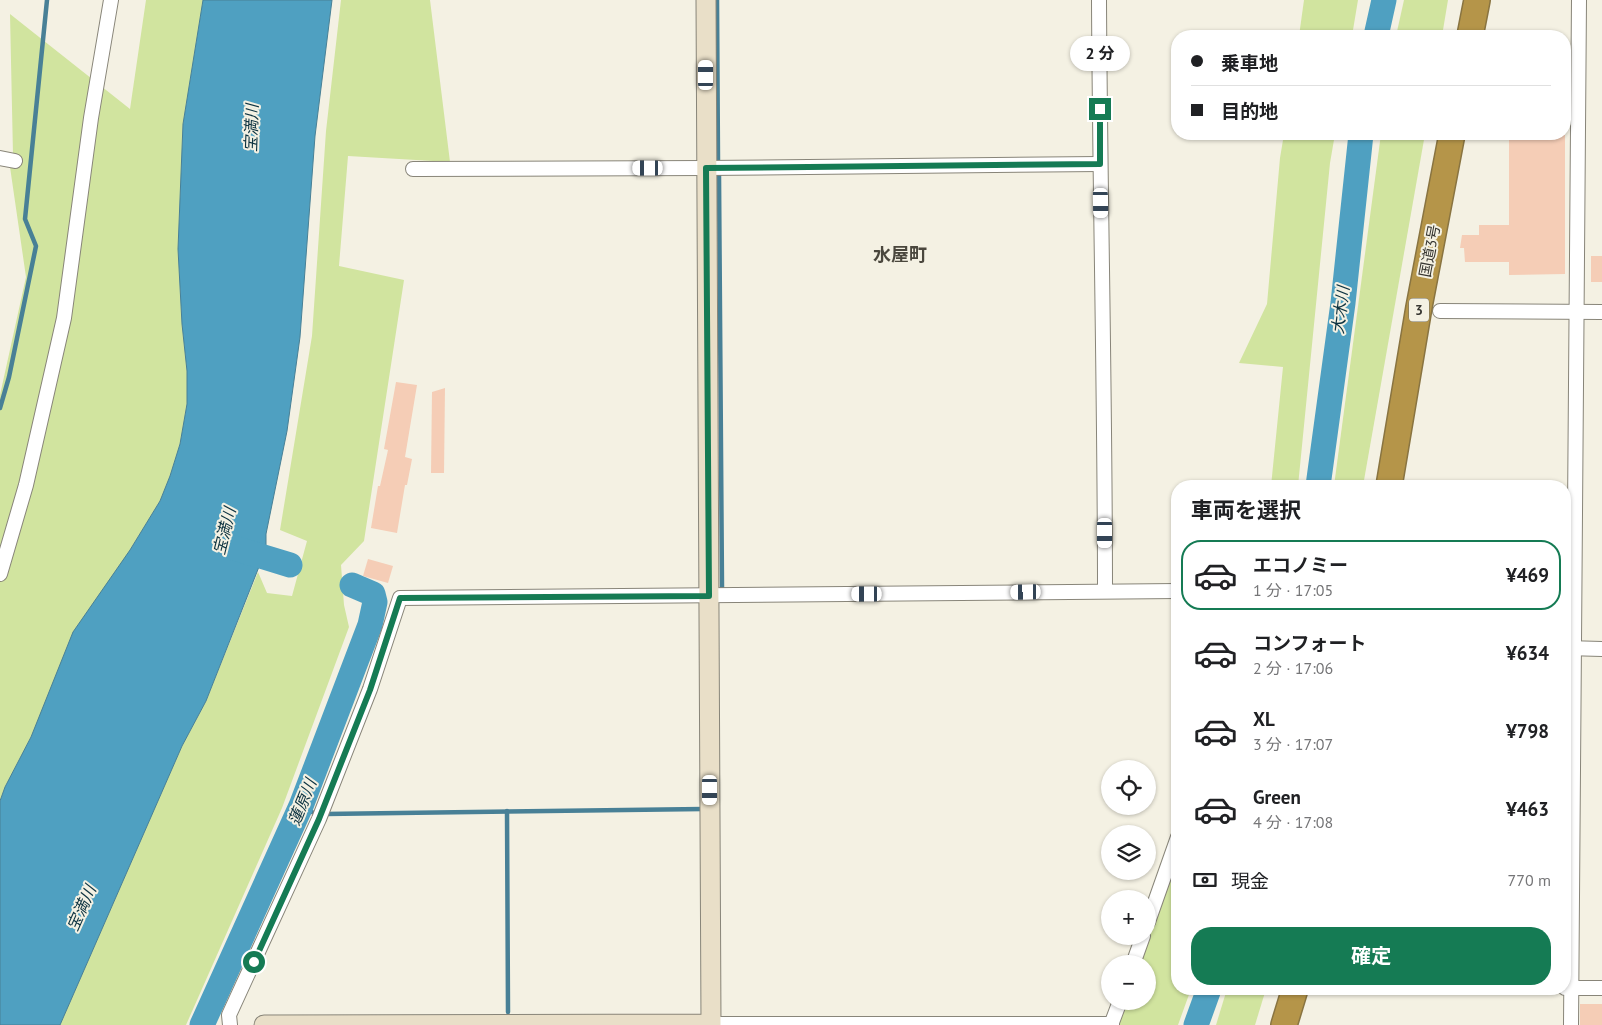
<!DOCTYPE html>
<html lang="ja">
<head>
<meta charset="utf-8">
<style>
	body { margin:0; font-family:"PT Sans","Noto Sans JP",sans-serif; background:#f6f6f6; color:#202124; height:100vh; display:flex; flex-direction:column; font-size:19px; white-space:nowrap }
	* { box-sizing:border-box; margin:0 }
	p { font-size:16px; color:#757577 }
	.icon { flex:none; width:28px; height:28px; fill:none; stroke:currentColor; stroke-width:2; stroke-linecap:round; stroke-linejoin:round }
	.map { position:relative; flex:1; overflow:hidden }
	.panel { position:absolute; left:1171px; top:480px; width:400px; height:515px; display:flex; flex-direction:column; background:#fff; border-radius:20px; box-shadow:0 1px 4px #0004 }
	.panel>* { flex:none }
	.banner { position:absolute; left:1171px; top:30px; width:400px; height:110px; border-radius:20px; box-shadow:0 1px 4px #0004; display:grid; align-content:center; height:110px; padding:0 20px; background:#fff }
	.fabs { position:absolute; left:1101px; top:760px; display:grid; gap:10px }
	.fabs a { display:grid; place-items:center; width:55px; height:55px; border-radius:50%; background:#fff; box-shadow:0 1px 4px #0004; font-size:25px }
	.end { position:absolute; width:22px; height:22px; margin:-11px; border:6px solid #157b54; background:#fff; box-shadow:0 0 0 2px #fff }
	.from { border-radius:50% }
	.bubble { position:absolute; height:35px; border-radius:18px; background:#fff; box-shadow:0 1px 4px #0004; font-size:16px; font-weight:700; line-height:35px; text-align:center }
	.car { position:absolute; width:15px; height:30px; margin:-15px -8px; border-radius:6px; box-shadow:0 0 4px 1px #0007; background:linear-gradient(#fff 24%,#345 0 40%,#fff 0 76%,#345 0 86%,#fff 0) }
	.banner b { display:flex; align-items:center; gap:18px; height:48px; font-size:19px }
	.banner b+b { border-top:1px solid #e0e0e0 }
	.banner i { width:12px; height:12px; background:#202124 }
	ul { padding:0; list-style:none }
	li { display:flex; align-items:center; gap:15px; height:70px; margin:0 10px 8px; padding:0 10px; border:2px solid transparent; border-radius:20px }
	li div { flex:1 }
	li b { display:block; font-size:19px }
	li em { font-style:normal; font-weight:700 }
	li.active { border-color:#157b54 }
	li>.icon { width:45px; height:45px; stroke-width:1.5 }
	h2 { padding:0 20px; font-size:22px; line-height:60px }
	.pay { display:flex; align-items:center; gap:12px; height:55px; padding:0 20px; font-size:19px }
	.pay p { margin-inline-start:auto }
	.action { display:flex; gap:10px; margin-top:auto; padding:10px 20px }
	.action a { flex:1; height:58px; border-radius:20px; background:#157b54; color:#fff; font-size:20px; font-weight:700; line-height:58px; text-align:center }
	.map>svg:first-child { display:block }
	.green { fill:#d1e49f }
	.water { fill:#4fa0c1; stroke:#488096 }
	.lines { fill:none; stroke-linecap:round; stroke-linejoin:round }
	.stream { stroke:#488096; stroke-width:4.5 }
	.river { stroke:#4fa0c1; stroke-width:25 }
	.building { fill:#f5cdb6 }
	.street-casing { stroke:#888579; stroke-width:16 }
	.secondary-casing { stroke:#888579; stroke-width:21 }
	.highway-casing { stroke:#897441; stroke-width:28 }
	.street { stroke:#fff; stroke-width:14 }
	.secondary { stroke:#e9dfc8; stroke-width:19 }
	.highway { stroke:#b59549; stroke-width:25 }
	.route { stroke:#157b54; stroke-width:6 }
	.labels { text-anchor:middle; stroke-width:4; stroke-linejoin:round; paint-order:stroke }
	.shield { fill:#f4f1e3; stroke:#706e66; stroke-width:1 }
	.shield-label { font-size:14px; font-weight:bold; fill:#373631 }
	.street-label { font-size:15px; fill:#373631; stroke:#f4f1e3 }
	.water-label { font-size:16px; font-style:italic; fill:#0c3240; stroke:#f4f1e3 }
	.quarter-label { font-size:18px; font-weight:bold; fill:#4a473d; stroke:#f4f1e3 }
</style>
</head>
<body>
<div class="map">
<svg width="1602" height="1025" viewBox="0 0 1602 1025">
	<rect width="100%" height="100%" fill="#f4f1e3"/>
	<g class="green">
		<polygon points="146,0 203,0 183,124 178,249 182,324 187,371 187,404 180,444 170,476 160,501 130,550 31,737 5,787 0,801 0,395 26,277 10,167 13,155 10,14 130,109"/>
		<polygon points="341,0 430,0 450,162 348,156 339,266 404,280 364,541 341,565 344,605 349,627 282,808 186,1025 60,1025 182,746 206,701 258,572 267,593 292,596 307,541 280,530 312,336 326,131"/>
		<polygon points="1304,0 1358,0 1352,36 1299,36"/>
		<polygon points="1404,0 1448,0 1442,36 1396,36"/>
		<polygon points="1284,134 1335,134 1330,163 1298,486 1271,486 1283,367 1239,363 1267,304 1280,158"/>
		<polygon points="1381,134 1425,134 1363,486 1334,486"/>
		<polygon points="1177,852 1178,989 1191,989 1178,1025 1115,1025 1124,1001 1148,1001 1148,964 1137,964"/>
		<polygon points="1227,989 1266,989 1255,1025 1216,1025"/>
	</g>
	<polygon class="water" points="203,0 332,0 315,136 300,337 287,431 266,534 266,549 206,701 182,746 60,1025 0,1025 0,801 5,787 31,737 73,632 130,550 160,501 170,476 180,444 187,404 187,371 182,324 178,249 183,124"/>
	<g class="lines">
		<g class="stream">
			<polyline points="717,0 718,160"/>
			<polyline points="719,175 722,588"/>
			<polyline points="0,408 9,377 36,246 25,219 47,0"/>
			<polyline points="373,594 376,587"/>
			<polyline points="301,806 312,812"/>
			<polyline points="507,811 508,1012"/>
			<polyline points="325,814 703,809"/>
		</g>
		<g class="river">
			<polyline points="1376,36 1384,0"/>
			<polyline points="1318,486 1343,303 1361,134"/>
			<polyline points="231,547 290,565"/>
			<polyline points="202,1025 301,806 370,625 375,602 373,594 352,585"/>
			<polyline points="1196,1025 1209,989"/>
		</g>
	</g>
	<g class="building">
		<polygon points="1509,134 1565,134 1565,274 1509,275 1509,262 1465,262 1464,248 1460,248 1462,235 1479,235 1479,225 1509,225"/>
		<rect x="1591" y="256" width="11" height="26"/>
		<polygon points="396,382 417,385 405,457 412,459 407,485 405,485 397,533 371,528 378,486 380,486 388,450 384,449"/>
		<polygon points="445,388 444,473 431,473 432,392"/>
		<polygon points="368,559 393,566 388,583 363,576"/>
		<rect x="1580" y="1004" width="22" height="21"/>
	</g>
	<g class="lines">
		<defs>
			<g id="street">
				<path d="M1099 0C1100 197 1105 394 1105 591"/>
				<polyline points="0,158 15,161"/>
				<polyline points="413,169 706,168 1100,164"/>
				<polyline points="1440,311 1602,312"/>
				<polyline points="0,574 26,485 64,318 91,118 111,0"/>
				<polyline points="1566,648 1602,649"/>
				<polyline points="1148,922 1178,837"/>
				<polyline points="1133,964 1143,936"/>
				<polyline points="1565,988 1602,988"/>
				<polyline points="711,1024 1112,1024"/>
				<polyline points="230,1025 229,1015 319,819 370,689 400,598 1178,591"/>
				<polyline points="1111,1025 1120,1001"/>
				<polyline points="1571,1025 1579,0"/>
			</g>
			<polyline id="secondary" points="264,1025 711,1024 706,0"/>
			<g id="highway">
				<polyline points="1470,36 1477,0"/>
				<polyline points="1389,486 1419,307 1452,134"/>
				<polyline points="1284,1025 1295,989"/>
			</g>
		</defs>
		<use href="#street" class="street-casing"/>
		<use href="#secondary" class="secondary-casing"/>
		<use href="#highway" class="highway-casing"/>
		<use href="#street" class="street"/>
		<use href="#secondary" class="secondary"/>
		<use href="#highway" class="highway"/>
	</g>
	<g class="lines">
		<polyline class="route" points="254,962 319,819 370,690 400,598 709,596 706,168 1100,164 1100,109"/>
	</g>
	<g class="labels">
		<rect class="shield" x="1409" y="298.5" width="20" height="23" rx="4"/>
		<g class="shield-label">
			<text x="1419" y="315">3</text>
		</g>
		<g class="street-label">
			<text transform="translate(1430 251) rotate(-79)" y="5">国道3号</text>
		</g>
		<g class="water-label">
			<text transform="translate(251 128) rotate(-88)" y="6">宝満川</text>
			<text transform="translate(1340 310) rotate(-83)" y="6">大木川</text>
			<text transform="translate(224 531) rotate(-76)" y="6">宝満川</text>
			<text transform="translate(302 802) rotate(-68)" y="6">蓮原川</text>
			<text transform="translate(81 908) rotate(-66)" y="6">宝満川</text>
		</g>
		<g class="quarter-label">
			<text x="900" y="261">水屋町</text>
		</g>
	</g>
</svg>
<div class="fabs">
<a><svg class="icon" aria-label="locate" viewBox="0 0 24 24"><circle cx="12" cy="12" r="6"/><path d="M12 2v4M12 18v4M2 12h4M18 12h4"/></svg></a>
<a><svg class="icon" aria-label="layers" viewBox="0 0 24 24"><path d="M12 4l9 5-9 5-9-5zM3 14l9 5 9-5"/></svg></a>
<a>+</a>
<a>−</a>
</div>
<i class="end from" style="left:254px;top:962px"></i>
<i class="end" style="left:1100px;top:109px"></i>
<div class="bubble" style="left:1070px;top:36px;width:60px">2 分</div>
<i class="car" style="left:706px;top:75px;rotate:0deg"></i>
<i class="car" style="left:648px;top:168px;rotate:270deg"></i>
<i class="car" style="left:1101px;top:203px;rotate:179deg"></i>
<i class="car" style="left:1105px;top:533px;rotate:180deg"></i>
<i class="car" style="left:1026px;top:592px;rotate:269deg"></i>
<i class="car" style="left:867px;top:594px;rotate:270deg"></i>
<i class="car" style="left:710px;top:790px;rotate:180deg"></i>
<div class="banner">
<b><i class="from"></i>乗車地</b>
<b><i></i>目的地</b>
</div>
<section class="panel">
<h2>車両を選択</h2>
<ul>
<li class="active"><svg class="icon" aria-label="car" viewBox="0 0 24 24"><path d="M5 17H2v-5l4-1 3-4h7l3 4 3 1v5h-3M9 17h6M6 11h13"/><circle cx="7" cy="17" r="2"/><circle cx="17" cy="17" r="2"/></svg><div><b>エコノミー</b><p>1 分 · 17:05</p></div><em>¥469</em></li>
<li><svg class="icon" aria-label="car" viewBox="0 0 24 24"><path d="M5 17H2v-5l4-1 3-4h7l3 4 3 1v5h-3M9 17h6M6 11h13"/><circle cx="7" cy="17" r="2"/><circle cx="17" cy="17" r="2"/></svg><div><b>コンフォート</b><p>2 分 · 17:06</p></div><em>¥634</em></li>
<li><svg class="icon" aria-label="car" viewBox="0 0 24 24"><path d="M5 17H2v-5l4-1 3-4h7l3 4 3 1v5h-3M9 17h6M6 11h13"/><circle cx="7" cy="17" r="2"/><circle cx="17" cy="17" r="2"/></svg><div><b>XL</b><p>3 分 · 17:07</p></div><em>¥798</em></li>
<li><svg class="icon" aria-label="car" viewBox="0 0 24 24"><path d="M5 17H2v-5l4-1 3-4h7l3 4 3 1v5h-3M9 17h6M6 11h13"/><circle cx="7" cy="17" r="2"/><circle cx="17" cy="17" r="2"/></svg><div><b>Green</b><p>4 分 · 17:08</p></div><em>¥463</em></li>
</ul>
<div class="pay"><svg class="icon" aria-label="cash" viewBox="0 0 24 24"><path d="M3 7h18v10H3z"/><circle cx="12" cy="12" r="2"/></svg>現金<p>770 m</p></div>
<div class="action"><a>確定</a></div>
</section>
</div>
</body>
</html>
